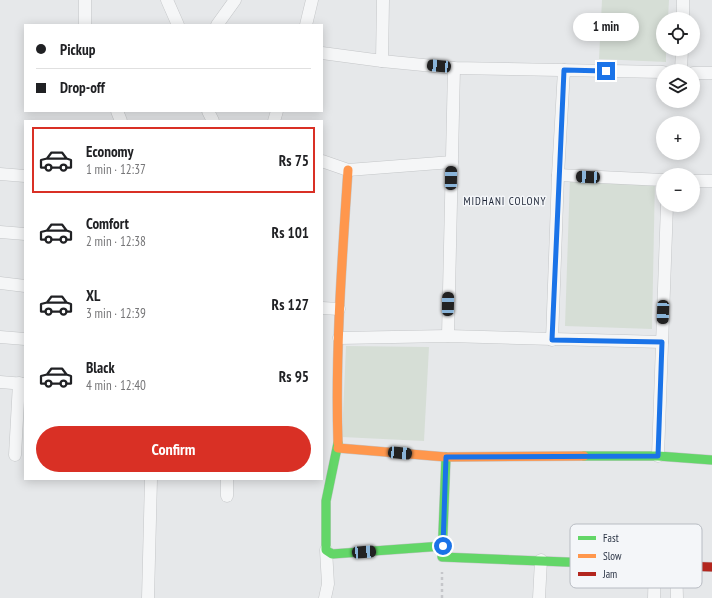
<!DOCTYPE html>
<html lang="en">
<head>
<meta charset="utf-8">
<style>
	body { margin:0; font-family:"PT Sans Narrow",sans-serif; background:#f6f6f6; color:#202124; height:100vh; display:flex; flex-direction:column; font-size:15px; white-space:nowrap }
	* { box-sizing:border-box; margin:0 }
	p { font-size:13px; color:#757577 }
	.icon { flex:none; width:22px; height:22px; fill:none; stroke:currentColor; stroke-width:2; stroke-linecap:round; stroke-linejoin:round }
	.map { position:relative; flex:1; overflow:hidden }
	.drawer { position:absolute; left:24px; top:120px; width:299px; height:360px; display:flex; flex-direction:column; background:#fff; border-radius:0px; box-shadow:0 2px 10px #0003 }
	.drawer>* { flex:none }
	.guide { position:absolute; left:24px; top:24px; width:299px; height:88px; border-radius:0px; box-shadow:0 2px 10px #0003; display:grid; align-content:center; height:88px; padding:0 12px; background:#fff }
	.tools { position:absolute; left:656px; top:12px; display:grid; gap:8px }
	.tools a { display:grid; place-items:center; width:44px; height:44px; border-radius:50%; background:#fff; box-shadow:0 2px 10px #0003; font-size:20px }
	.end { position:absolute; width:18px; height:18px; margin:-9px; border:5px solid #1a73e8; background:#fff; box-shadow:0 0 0 2px #fff }
	.from { border-radius:50% }
	.bubble { position:absolute; height:28px; border-radius:14px; background:#fff; box-shadow:0 2px 10px #0003; font-size:13px; font-weight:800; line-height:28px; text-align:center }
	.car { position:absolute; width:12px; height:24px; margin:-12px -6px; border-radius:5px; box-shadow:0 0 3px 1px #0007; background:linear-gradient(#222 24%,#8ab4d8 0 40%,#222 0 76%,#8ab4d8 0 86%,#222 0) }
	.guide b { display:flex; align-items:center; gap:14px; height:38px; font-size:15px }
	.guide b+b { border-top:1px solid #e0e0e0 }
	.guide i { width:10px; height:10px; background:#202124 }
	ul { padding:7px 0 0; list-style:none }
	li { display:flex; align-items:center; gap:12px; height:66px; margin:0 8px 6px; padding:0 4px; border:2px solid transparent; border-radius:0px }
	li div { flex:1 }
	li b { display:block; font-size:15px }
	li em { font-style:normal; font-weight:800 }
	li.current { border-color:#d93025 }
	li>.icon { width:36px; height:36px; stroke-width:1.5 }
	.button { display:flex; gap:8px; margin-top:auto; padding:8px 12px }
	.button a { flex:1; height:46px; border-radius:24px; background:#d93025; color:#fff; font-size:16px; font-weight:800; line-height:46px; text-align:center }
	.map>svg:first-child { display:block }
	.green { fill:#d6ded6 }
	.lines { fill:none; stroke-linecap:round; stroke-linejoin:round }
	.street-casing { stroke:#c4c6c8; stroke-width:13 }
	.fast-casing { stroke:#c4c6c8; stroke-width:10 }
	.slow-casing { stroke:#c4c6c8; stroke-width:10 }
	.jam-casing { stroke:#c4c6c8; stroke-width:10 }
	.path { stroke:#c5c6ca; stroke-width:2.5; stroke-dasharray:3 3; stroke-linecap:butt }
	.street { stroke:#f5f6f7; stroke-width:12 }
	.fast { stroke:#63d668; stroke-width:9 }
	.slow { stroke:#ff974d; stroke-width:9 }
	.jam { stroke:#b3261e; stroke-width:9 }
	.route { stroke:#1a73e8; stroke-width:5 }
	.labels { text-anchor:middle; stroke-width:3; stroke-linejoin:round; paint-order:stroke }
	.neighbourhood-label { font-size:11px; letter-spacing:1px; fill:#1d2536; stroke:#f4f6f9 }
	.key { fill:#f4f6f9; stroke:#b8bcc3; stroke-width:1 }
	.key-label { font-size:11px; fill:#2b3445 }
</style>
</head>
<body>
<div class="map">
<svg width="712" height="598" viewBox="0 0 712 598">
	<rect width="100%" height="100%" fill="#e6e8ea"/>
	<g class="green">
		<polygon points="602,0 669,0 668,19 663,19 663,49 666,49 666,62 599,59"/>
		<polygon points="570,177 655,178 652,329 565,326"/>
		<polygon points="346,346 429,347 424,441 342,437"/>
	</g>
	<g class="lines">
		<defs>
			<g id="street">
				<polyline points="167,0 178,25"/>
				<polyline points="683,19 683,0"/>
				<polyline points="85,25 85,0"/>
				<polyline points="217,25 235,0"/>
				<polyline points="306,25 312,0"/>
				<polyline points="322,53 382,61 454,68 663,72"/>
				<polyline points="382,61 383,0"/>
				<polyline points="681,71 682,49"/>
				<polyline points="693,73 712,73"/>
				<polyline points="117,111 121,121"/>
				<polyline points="208,111 213,121"/>
				<polyline points="274,121 277,111"/>
				<polyline points="322,161 348,170 452,162"/>
				<polyline points="0,174 25,176"/>
				<polyline points="558,175 663,180"/>
				<polyline points="693,181 712,181"/>
				<polyline points="0,232 25,234"/>
				<polyline points="0,283 25,286"/>
				<polyline points="322,308 339,309"/>
				<polyline points="448,336 454,68"/>
				<polyline points="0,337 25,339"/>
				<polyline points="339,338 448,336 662,342"/>
				<polyline points="552,340 558,175 564,70"/>
				<polyline points="0,382 25,384"/>
				<polyline points="15,455 19,383"/>
				<polyline points="658,456 667,205"/>
				<polyline points="227,496 227,479"/>
				<polyline points="676,565 677,598"/>
				<polyline points="148,598 151,479"/>
				<polyline points="325,598 328,584 326,550"/>
				<polyline points="539,598 541,560"/>
				<polyline points="654,598 655,564"/>
			</g>
			<g id="fast">
				<polyline points="338,443 326,501 326,550 332,554 443,546"/>
				<polyline points="584,456 658,456 712,460"/>
				<polyline points="446,457 442,557 592,563"/>
			</g>
			<g id="slow">
				<path d="M338 443C335 352 342 261 348 170"/>
				<polyline points="338,448 446,457 584,456"/>
			</g>
			<polyline id="jam" points="592,563 712,567"/>
		</defs>
		<use href="#street" class="street-casing"/>
		<use href="#fast" class="fast-casing"/>
		<use href="#slow" class="slow-casing"/>
		<use href="#jam" class="jam-casing"/>
		<polyline class="path" points="442,598 442,572"/>
		<use href="#street" class="street"/>
		<use href="#fast" class="fast"/>
		<use href="#slow" class="slow"/>
		<use href="#jam" class="jam"/>
	</g>
	<g class="lines">
		<polyline class="route" points="443,546 446,457 658,456 662,342 552,340 564,70 606,71"/>
	</g>
	<g class="labels">
		<g class="neighbourhood-label">
			<text x="505" y="205">MIDHANI COLONY</text>
		</g>
	</g>
	<rect x="570" y="524" width="132" height="64" rx="6" class="key"/>
	<rect x="578" y="536" width="18" height="4" fill="#63d668"/>
	<rect x="578" y="554" width="18" height="4" fill="#ff974d"/>
	<rect x="578" y="572" width="18" height="4" fill="#b3261e"/>
	<g class="key-label">
		<text x="603" y="542">Fast</text>
		<text x="603" y="560">Slow</text>
		<text x="603" y="578">Jam</text>
	</g>
</svg>
<div class="tools">
<a><svg class="icon" aria-label="locate" viewBox="0 0 24 24"><circle cx="12" cy="12" r="6"/><path d="M12 2v4M12 18v4M2 12h4M18 12h4"/></svg></a>
<a><svg class="icon" aria-label="layers" viewBox="0 0 24 24"><path d="M12 4l9 5-9 5-9-5zM3 14l9 5 9-5"/></svg></a>
<a>+</a>
<a>−</a>
</div>
<i class="end from" style="left:443px;top:546px"></i>
<i class="end" style="left:606px;top:71px"></i>
<div class="bubble" style="left:573px;top:13px;width:66px">1 min</div>
<i class="car" style="left:439px;top:66px;rotate:275deg"></i>
<i class="car" style="left:588px;top:177px;rotate:273deg"></i>
<i class="car" style="left:451px;top:178px;rotate:1deg"></i>
<i class="car" style="left:448px;top:304px;rotate:1deg"></i>
<i class="car" style="left:663px;top:312px;rotate:182deg"></i>
<i class="car" style="left:400px;top:453px;rotate:95deg"></i>
<i class="car" style="left:364px;top:552px;rotate:86deg"></i>
<div class="guide">
<b><i class="from"></i>Pickup</b>
<b><i></i>Drop-off</b>
</div>
<section class="drawer">
<ul>
<li class="current"><svg class="icon" aria-label="car" viewBox="0 0 24 24"><path d="M5 17H2v-5l4-1 3-4h7l3 4 3 1v5h-3M9 17h6M6 11h13"/><circle cx="7" cy="17" r="2"/><circle cx="17" cy="17" r="2"/></svg><div><b>Economy</b><p>1 min · 12:37</p></div><em>Rs 75</em></li>
<li><svg class="icon" aria-label="car" viewBox="0 0 24 24"><path d="M5 17H2v-5l4-1 3-4h7l3 4 3 1v5h-3M9 17h6M6 11h13"/><circle cx="7" cy="17" r="2"/><circle cx="17" cy="17" r="2"/></svg><div><b>Comfort</b><p>2 min · 12:38</p></div><em>Rs 101</em></li>
<li><svg class="icon" aria-label="car" viewBox="0 0 24 24"><path d="M5 17H2v-5l4-1 3-4h7l3 4 3 1v5h-3M9 17h6M6 11h13"/><circle cx="7" cy="17" r="2"/><circle cx="17" cy="17" r="2"/></svg><div><b>XL</b><p>3 min · 12:39</p></div><em>Rs 127</em></li>
<li><svg class="icon" aria-label="car" viewBox="0 0 24 24"><path d="M5 17H2v-5l4-1 3-4h7l3 4 3 1v5h-3M9 17h6M6 11h13"/><circle cx="7" cy="17" r="2"/><circle cx="17" cy="17" r="2"/></svg><div><b>Black</b><p>4 min · 12:40</p></div><em>Rs 95</em></li>
</ul>
<div class="button"><a>Confirm</a></div>
</section>
</div>
</body>
</html>
